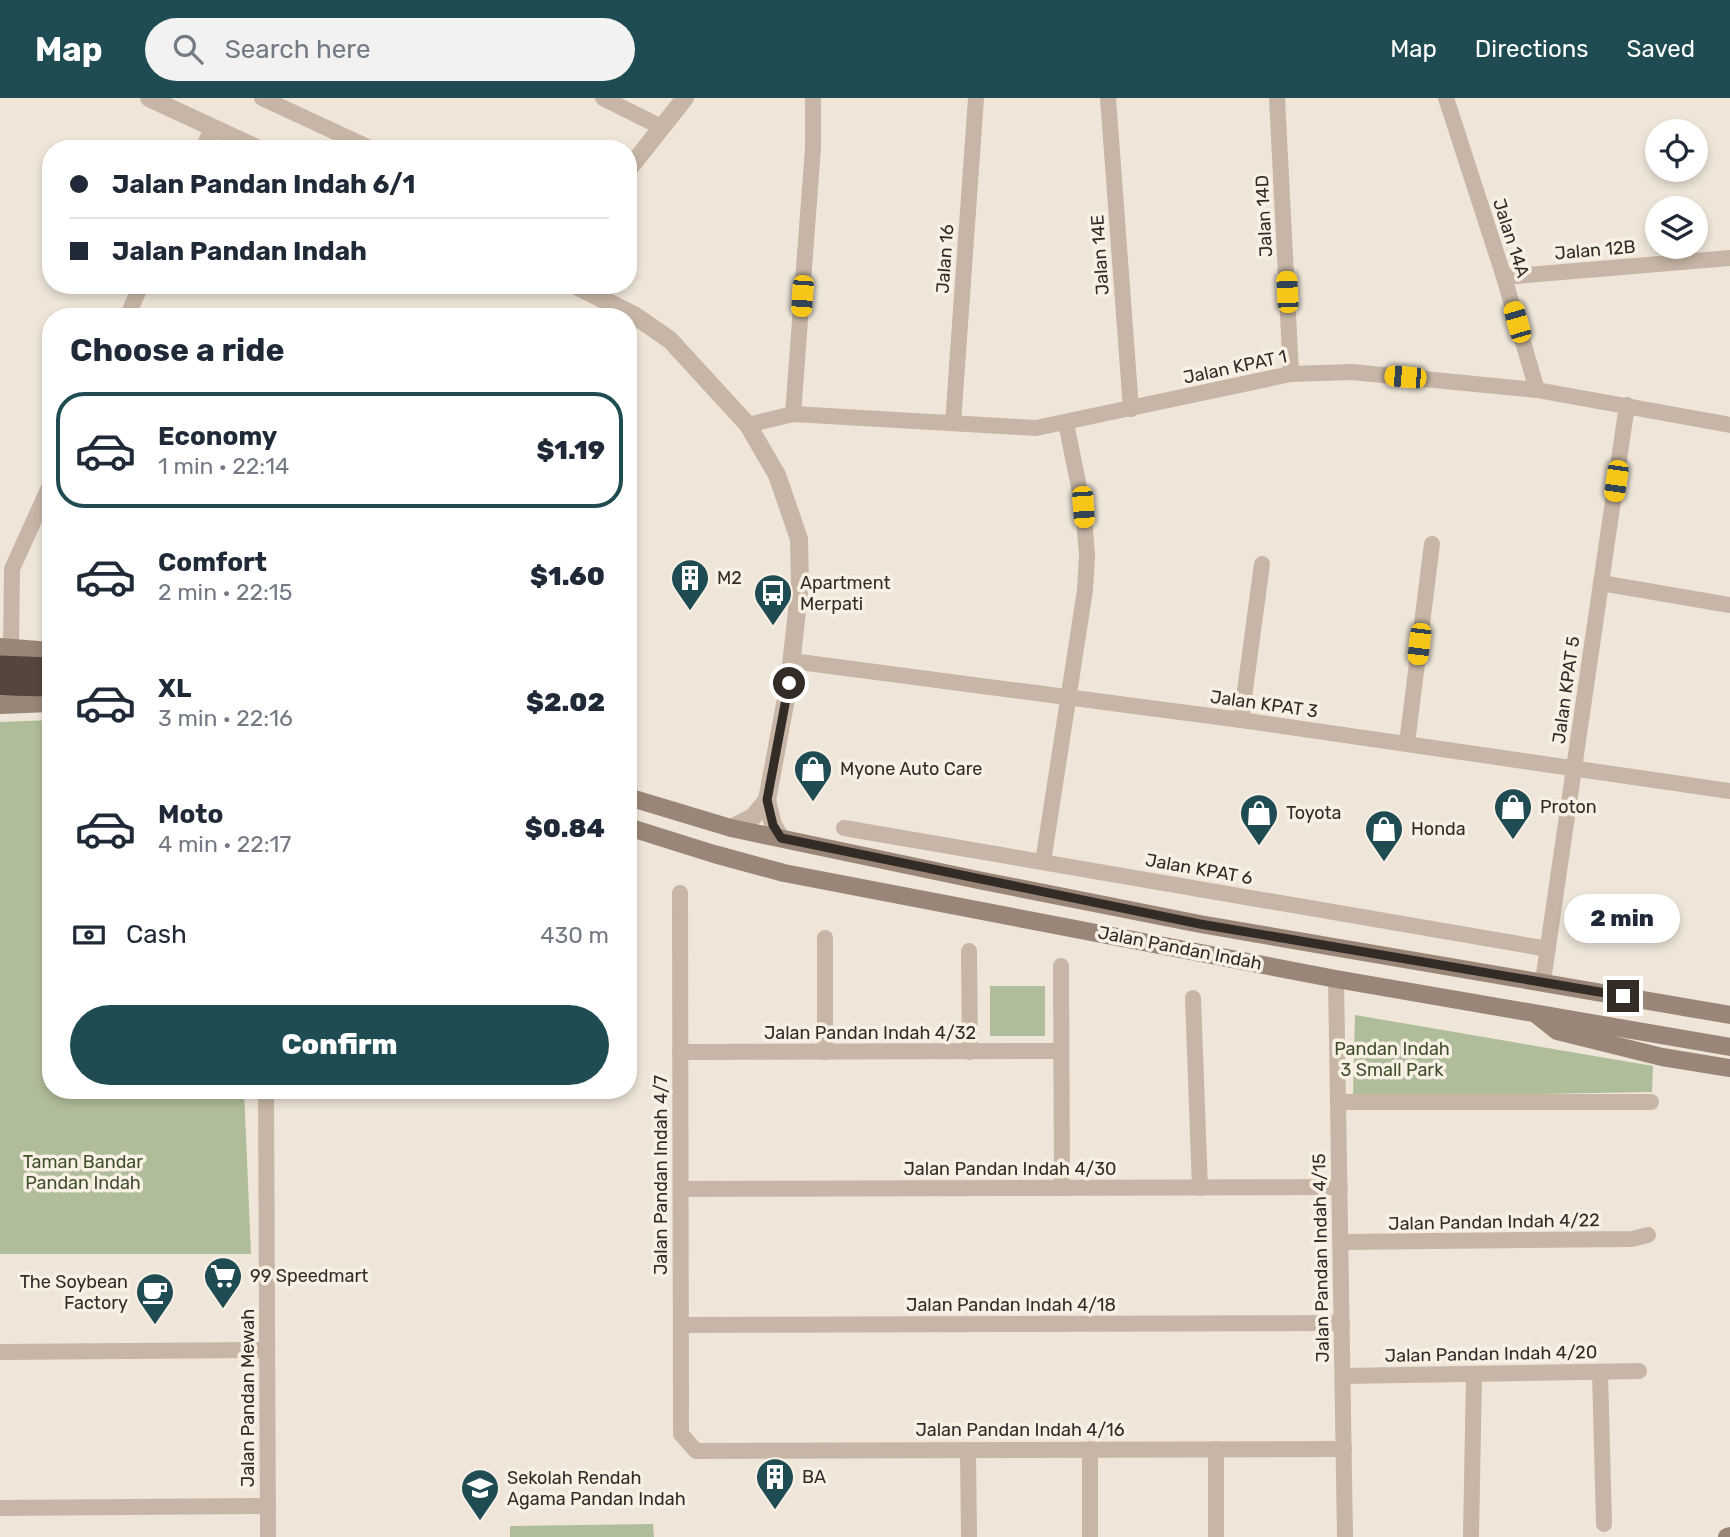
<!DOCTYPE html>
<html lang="en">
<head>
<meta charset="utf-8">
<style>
	body { margin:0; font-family:Rubik,sans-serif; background:#f2f2f3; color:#1f2937; height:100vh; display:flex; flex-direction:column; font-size:26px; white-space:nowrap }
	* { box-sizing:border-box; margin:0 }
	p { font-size:23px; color:#747a83 }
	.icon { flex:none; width:38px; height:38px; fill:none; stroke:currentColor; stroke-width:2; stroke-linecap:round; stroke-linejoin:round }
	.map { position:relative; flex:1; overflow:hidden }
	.side { position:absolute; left:42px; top:210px; width:595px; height:791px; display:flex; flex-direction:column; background:#fff; border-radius:28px; box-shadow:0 4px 10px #0003 }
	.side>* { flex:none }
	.hud { position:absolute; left:42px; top:42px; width:595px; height:154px; border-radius:28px; box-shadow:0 4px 10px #0003; display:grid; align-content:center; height:154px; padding:0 28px; background:#fff }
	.tools { position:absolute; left:1645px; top:21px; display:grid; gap:14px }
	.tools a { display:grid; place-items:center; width:63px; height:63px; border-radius:50%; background:#fff; box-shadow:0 4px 10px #0003; font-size:35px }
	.end { position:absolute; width:32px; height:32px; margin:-16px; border:9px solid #332b26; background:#fff; box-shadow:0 0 0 4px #fff }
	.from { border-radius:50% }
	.bubble { position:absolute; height:49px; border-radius:24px; background:#fff; box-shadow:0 4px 10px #0003; font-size:23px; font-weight:800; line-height:49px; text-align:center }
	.car { position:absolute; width:21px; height:42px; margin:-21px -10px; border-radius:9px; box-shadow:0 0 5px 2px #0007; background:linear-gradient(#f5c518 24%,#345 0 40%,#f5c518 0 76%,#345 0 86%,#f5c518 0) }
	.hud b { display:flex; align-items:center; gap:24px; height:66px; font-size:26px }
	.hud b+b { border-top:2px solid #e0e1e3 }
	.hud i { width:18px; height:18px; background:#1f2937 }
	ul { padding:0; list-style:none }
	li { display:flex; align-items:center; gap:21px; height:116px; margin:0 14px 10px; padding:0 14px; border:4px solid transparent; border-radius:28px }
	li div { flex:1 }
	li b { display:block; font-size:26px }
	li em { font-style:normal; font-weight:800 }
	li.active { border-color:#1e4c52 }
	li>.icon { width:63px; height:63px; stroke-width:1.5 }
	h2 { padding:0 28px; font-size:32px; line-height:84px }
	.pay { display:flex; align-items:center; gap:18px; height:77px; padding:0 28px; font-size:26px }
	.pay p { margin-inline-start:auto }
	.cta { display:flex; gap:14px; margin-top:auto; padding:14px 28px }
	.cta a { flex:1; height:80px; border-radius:42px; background:#1e4c52; color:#fff; font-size:28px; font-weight:800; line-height:80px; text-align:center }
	header { display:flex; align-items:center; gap:42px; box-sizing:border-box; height:98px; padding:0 35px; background:#1e4c52; color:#fff }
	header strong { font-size:33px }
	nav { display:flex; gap:38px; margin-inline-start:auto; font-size:24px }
	.search { width:490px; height:63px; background:#f2f2f3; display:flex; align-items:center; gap:18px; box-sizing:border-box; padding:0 24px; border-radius:38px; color:#747a83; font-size:26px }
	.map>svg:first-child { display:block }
	.green { fill:#b0bd9a }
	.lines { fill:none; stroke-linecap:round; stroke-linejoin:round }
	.minor { stroke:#c7b6a6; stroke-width:16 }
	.tertiary { stroke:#c7b6a6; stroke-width:18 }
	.secondary { stroke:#9a8677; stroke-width:18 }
	.motorway { stroke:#54463e; stroke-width:21 }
	.route { stroke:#332b26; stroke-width:9 }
	.labels { text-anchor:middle; stroke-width:7; stroke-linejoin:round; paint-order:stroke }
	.street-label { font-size:18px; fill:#332b26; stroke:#f8f0e5 }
	.poi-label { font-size:18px; fill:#332b26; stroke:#f8f0e5; text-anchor:start }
	.park-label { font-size:18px; fill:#41502c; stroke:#f8f0e5 }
</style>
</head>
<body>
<header>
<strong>Map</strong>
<div class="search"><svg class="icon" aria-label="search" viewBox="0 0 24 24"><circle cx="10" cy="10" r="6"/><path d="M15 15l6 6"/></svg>Search here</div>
<nav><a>Map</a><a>Directions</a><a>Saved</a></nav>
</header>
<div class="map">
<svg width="1730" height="1439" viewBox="0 0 1730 1439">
	<rect width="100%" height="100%" fill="#efe6d9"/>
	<g class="green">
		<polygon points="51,622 51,992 244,992 251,1156 0,1156 0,624"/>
		<rect x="990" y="888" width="55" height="50"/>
		<polygon points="1355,917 1653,968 1652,994 1353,999"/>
		<polygon points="653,1426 654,1439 510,1439 510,1428"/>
	</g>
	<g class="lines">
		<g class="minor">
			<polyline points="262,0 372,51"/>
			<polyline points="603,0 661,29"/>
			<polyline points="1108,0 1131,311"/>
			<polyline points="1277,0 1291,276"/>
			<polyline points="1446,0 1504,179 1537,292"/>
			<polyline points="203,51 212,30"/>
			<polyline points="1504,179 1730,160"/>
			<polyline points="127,219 141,187"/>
			<polyline points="793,316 813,50 813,0"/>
			<polyline points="953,325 976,0"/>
			<polyline points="748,327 793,316 1036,330 1291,276 1352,274 1537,292 1730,327"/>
			<polyline points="1601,485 1730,507"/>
			<polyline points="11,549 12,471 51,385"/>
			<polyline points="792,563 1241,622 1730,693"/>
			<polyline points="1241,622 1262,466"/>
			<polyline points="1407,645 1432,446"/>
			<polyline points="844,730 1548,851"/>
			<polyline points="1043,764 1085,492 1087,457 1083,409 1066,325"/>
			<polyline points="680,795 681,1336 696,1353 1344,1351"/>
			<polyline points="825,840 825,954"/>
			<polyline points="969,853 970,954"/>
			<polyline points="1061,868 1062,1090"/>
			<polyline points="1336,881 1345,1439"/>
			<polyline points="1543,883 1627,307"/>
			<polyline points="1193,900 1200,1090"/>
			<polyline points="680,954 1060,953"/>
			<polyline points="266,992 268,1439"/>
			<polyline points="1338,1004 1651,1004"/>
			<polyline points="681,1091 1340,1089"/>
			<polyline points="1341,1144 1632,1141 1648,1137"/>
			<polyline points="681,1227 1342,1225"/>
			<polyline points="0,1254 267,1252"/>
			<polyline points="1600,1274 1604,1426"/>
			<polyline points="1343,1278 1639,1273"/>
			<polyline points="1090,1351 1090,1439"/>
			<polyline points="1216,1351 1216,1439"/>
			<polyline points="968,1352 969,1439"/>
			<polyline points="0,1410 268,1408"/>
			<polyline points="1471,1439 1474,1276"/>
		</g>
		<g class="tertiary">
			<polyline points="149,0 259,51"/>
			<polyline points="628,72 685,0"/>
			<polyline points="574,187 634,217 670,242 748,327 777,377 799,441 800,486 789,585 767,702 773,727 781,740"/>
			<polyline points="731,730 753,719 767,702"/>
		</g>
		<g class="secondary">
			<polyline points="0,549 51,553"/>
			<polyline points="0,607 51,605"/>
			<polyline points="628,699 731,730 983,783 1200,826 1730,917"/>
			<polyline points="628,729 714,756 784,775 1336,881 1730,949"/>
			<polyline points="1537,917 1557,933 1662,959 1730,970"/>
			<polyline points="1727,1439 1730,1438"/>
		</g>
		<g class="motorway">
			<polyline points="0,568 51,570"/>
			<polyline points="0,587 51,588"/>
		</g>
	</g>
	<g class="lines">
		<polyline class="route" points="789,585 767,702 773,727 781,740 1200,826 1623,898"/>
	</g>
	<defs>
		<symbol id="building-pin" viewBox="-11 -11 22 30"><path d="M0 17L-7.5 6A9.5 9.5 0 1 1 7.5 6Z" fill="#1e4c52" stroke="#f8f0e5"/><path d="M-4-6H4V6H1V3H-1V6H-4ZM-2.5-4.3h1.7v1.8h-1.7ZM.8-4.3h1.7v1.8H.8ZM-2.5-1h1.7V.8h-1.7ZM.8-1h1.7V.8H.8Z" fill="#fff"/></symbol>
		<symbol id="bus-pin" viewBox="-11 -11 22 30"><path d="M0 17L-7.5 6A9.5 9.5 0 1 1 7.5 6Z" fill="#1e4c52" stroke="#f8f0e5"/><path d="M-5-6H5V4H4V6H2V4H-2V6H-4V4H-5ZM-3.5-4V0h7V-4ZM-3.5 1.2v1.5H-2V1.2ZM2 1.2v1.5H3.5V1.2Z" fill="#fff"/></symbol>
		<symbol id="shop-pin" viewBox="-11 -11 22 30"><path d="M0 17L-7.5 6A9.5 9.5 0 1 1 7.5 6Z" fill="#1e4c52" stroke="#f8f0e5"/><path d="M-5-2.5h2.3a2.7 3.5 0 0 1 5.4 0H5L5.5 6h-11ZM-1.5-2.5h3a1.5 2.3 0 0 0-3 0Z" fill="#fff"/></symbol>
		<symbol id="supermarket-pin" viewBox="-11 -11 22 30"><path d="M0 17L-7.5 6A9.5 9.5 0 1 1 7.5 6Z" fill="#1e4c52" stroke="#f8f0e5"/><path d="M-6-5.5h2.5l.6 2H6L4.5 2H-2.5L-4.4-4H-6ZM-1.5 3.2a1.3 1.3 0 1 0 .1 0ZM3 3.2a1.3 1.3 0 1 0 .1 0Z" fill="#fff"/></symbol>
		<symbol id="cafe-pin" viewBox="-11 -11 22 30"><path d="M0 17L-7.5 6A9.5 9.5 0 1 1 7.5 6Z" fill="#1e4c52" stroke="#f8f0e5"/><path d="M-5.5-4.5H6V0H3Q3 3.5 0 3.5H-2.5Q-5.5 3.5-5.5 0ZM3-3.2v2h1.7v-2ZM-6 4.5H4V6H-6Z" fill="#fff"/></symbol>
		<symbol id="school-pin" viewBox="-11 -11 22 30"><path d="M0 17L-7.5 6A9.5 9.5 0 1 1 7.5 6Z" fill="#1e4c52" stroke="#f8f0e5"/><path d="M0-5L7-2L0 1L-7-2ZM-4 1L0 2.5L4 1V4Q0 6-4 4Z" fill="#fff"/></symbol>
	</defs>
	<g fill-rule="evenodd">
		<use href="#building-pin" x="668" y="458" width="44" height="60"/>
		<use href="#bus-pin" x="751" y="473" width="44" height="60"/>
		<use href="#shop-pin" x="791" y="649" width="44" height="60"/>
		<use href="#shop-pin" x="1491" y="687" width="44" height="60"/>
		<use href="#shop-pin" x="1237" y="693" width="44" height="60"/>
		<use href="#shop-pin" x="1362" y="709" width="44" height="60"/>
		<use href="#supermarket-pin" x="201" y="1156" width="44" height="60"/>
		<use href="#cafe-pin" x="133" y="1172" width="44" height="60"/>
		<use href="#building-pin" x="753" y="1357" width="44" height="60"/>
		<use href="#school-pin" x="458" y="1368" width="44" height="60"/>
	</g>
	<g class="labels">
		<g class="street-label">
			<text transform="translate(1264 118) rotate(-93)" y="6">Jalan 14D</text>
			<text transform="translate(1511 140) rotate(72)" y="6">Jalan 14A</text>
			<text transform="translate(1595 152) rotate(-5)" y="6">Jalan 12B</text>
			<text transform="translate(1100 157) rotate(-94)" y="6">Jalan 14E</text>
			<text transform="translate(945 161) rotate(-86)" y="6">Jalan 16</text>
			<text transform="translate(1235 269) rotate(-12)" y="6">Jalan KPAT 1</text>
			<text transform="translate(1566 592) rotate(-82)" y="6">Jalan KPAT 5</text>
			<text transform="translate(1264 606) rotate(8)" y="6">Jalan KPAT 3</text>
			<text transform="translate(1199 771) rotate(10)" y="6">Jalan KPAT 6</text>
			<text transform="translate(1180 850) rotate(11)" y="6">Jalan Pandan Indah</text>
			<text x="870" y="941">Jalan Pandan Indah 4/32</text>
			<text x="1010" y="1077">Jalan Pandan Indah 4/30</text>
			<text transform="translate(661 1077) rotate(-90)" y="6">Jalan Pandan Indah 4/7</text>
			<text transform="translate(1494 1124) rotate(-1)" y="6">Jalan Pandan Indah 4/22</text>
			<text transform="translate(1321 1160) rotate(-91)" y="6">Jalan Pandan Indah 4/15</text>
			<text x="1011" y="1213">Jalan Pandan Indah 4/18</text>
			<text transform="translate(1491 1256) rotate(-1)" y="6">Jalan Pandan Indah 4/20</text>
			<text transform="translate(248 1300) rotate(-90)" y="6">Jalan Pandan Mewah</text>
			<text x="1020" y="1338">Jalan Pandan Indah 4/16</text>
		</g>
		<g class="poi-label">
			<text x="717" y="486">M2</text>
			<text x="800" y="491">Apartment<tspan x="800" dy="21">Merpati</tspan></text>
			<text x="840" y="677">Myone Auto Care</text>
			<text x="1540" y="715">Proton</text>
			<text x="1286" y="721">Toyota</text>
			<text x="1411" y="737">Honda</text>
			<text x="250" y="1184">99 Speedmart</text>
			<text x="128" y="1190" text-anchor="end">The Soybean<tspan x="128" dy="21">Factory</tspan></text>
			<text x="802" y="1385">BA</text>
			<text x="507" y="1386">Sekolah Rendah<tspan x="507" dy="21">Agama Pandan Indah</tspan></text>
		</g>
		<g class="park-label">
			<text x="1392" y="957">Pandan Indah<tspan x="1392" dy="21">3 Small Park</tspan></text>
			<text x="83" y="1070">Taman Bandar<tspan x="83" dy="21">Pandan Indah</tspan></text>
		</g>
	</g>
</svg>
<div class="tools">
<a><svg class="icon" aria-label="locate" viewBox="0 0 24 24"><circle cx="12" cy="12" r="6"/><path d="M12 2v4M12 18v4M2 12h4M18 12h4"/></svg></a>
<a><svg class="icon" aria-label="layers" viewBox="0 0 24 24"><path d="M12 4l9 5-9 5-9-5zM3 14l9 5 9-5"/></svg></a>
</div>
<i class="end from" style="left:789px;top:585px"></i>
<i class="end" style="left:1623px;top:898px"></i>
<div class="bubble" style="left:1564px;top:796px;width:116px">2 min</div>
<i class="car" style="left:1287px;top:194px;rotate:357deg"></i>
<i class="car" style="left:802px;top:198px;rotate:184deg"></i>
<i class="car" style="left:1517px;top:224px;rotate:344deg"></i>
<i class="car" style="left:1405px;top:279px;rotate:275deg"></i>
<i class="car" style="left:1616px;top:383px;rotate:188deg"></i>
<i class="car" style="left:1083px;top:409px;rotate:176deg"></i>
<i class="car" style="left:1419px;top:546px;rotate:187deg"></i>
<div class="hud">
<b><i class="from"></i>Jalan Pandan Indah 6/1</b>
<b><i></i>Jalan Pandan Indah</b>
</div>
<section class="side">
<h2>Choose a ride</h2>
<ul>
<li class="active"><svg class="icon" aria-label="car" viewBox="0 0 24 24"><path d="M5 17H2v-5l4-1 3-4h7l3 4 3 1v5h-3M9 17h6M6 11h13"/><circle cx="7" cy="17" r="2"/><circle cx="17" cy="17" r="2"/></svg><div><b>Economy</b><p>1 min · 22:14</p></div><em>$1.19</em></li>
<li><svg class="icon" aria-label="car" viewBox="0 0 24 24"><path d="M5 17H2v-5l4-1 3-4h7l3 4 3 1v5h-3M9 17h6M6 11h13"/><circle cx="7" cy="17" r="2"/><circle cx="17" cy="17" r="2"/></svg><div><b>Comfort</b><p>2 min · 22:15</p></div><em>$1.60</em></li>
<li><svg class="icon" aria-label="car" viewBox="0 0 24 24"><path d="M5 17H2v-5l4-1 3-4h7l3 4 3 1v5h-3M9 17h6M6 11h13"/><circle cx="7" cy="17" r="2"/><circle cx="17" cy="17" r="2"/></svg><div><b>XL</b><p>3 min · 22:16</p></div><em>$2.02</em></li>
<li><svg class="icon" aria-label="car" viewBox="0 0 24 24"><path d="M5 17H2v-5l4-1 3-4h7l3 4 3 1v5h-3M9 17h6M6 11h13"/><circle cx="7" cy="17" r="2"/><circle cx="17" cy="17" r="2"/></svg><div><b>Moto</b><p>4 min · 22:17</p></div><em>$0.84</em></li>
</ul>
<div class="pay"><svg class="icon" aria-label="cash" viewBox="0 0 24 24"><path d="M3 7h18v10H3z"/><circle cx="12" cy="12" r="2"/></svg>Cash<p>430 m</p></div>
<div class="cta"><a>Confirm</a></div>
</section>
</div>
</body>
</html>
